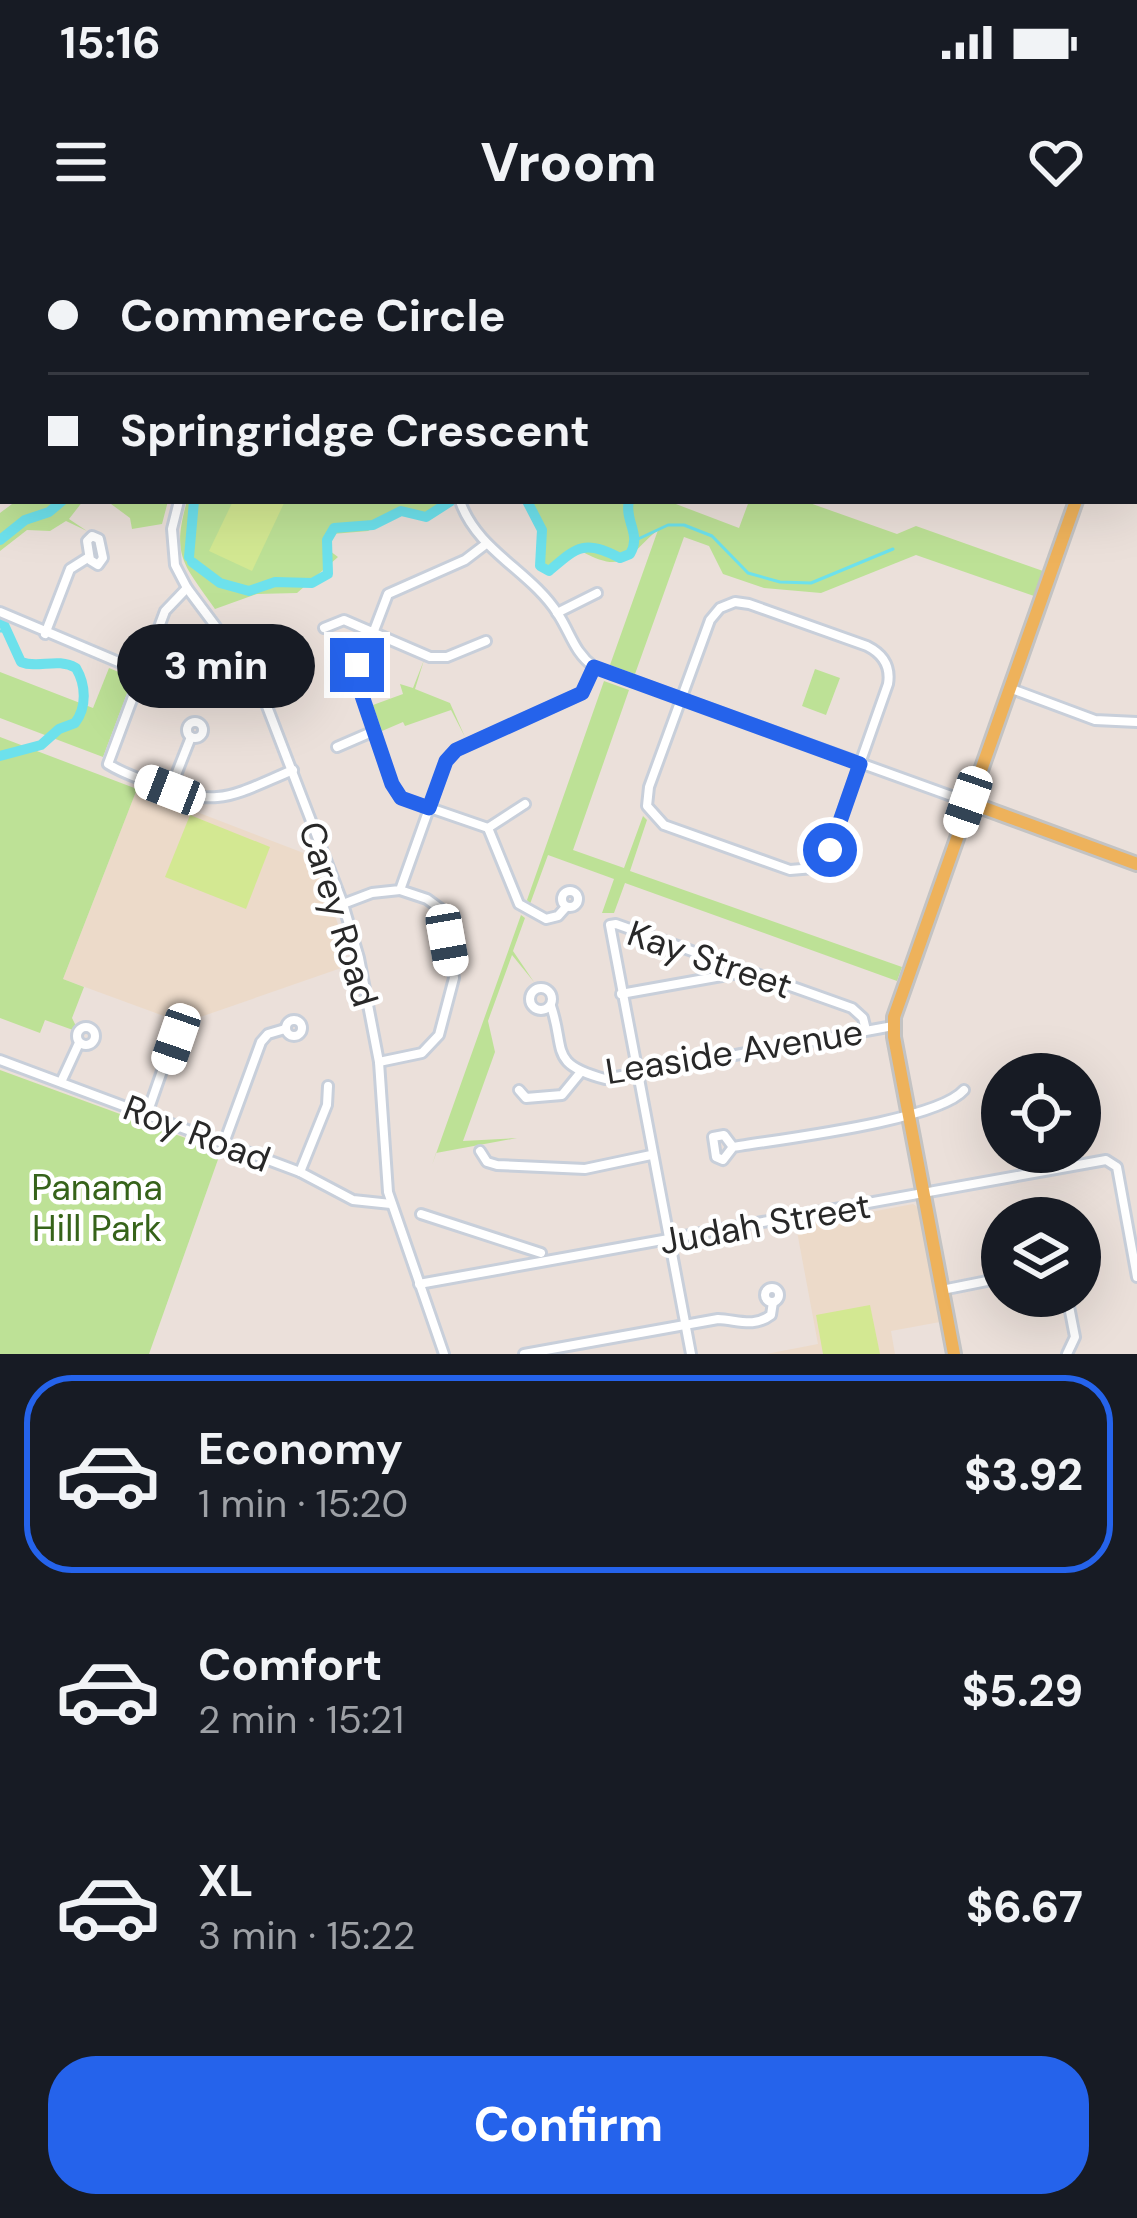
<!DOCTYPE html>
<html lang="en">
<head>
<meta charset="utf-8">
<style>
	body { margin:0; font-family:"DM Sans",sans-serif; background:#20242c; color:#f1f3f6; height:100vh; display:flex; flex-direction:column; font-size:45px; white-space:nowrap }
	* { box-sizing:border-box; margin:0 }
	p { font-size:39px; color:#9ea1a6 }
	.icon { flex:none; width:66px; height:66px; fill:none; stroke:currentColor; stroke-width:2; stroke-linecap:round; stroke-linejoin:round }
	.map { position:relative; height:1114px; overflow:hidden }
	.drawer { display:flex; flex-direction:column; background:#171b24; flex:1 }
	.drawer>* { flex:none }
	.banner { position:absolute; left:0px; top:0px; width:1137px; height:264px; box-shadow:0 12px 48px #0002; display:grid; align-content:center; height:264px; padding:0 48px; background:#171b24 }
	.fabs { position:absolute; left:981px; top:813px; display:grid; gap:24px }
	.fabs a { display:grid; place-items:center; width:120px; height:120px; border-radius:50%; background:#171b24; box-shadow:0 12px 48px #0002; font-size:60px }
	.end { position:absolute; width:54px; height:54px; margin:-27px; border:15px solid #2563eb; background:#fff; box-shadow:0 0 0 6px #fff }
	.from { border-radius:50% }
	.bubble { position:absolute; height:84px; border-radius:42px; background:#171b24; box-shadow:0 12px 48px #0002; font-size:39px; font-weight:800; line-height:84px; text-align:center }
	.car { position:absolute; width:36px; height:72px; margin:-36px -18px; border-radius:15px; box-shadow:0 0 9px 3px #0007; background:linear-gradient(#fff 24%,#345 0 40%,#fff 0 76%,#345 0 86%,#fff 0) }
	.banner b { display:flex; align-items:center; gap:42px; height:114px; font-size:45px }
	.banner b+b { border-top:3px solid #363941 }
	.banner i { width:30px; height:30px; background:#f1f3f6 }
	ul { padding:21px 0 0; list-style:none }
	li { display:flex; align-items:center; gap:36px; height:198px; margin:0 24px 18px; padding:0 24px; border:6px solid transparent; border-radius:48px }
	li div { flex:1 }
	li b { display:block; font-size:45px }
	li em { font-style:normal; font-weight:800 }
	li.on { border-color:#2563eb }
	li>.icon { width:108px; height:108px; stroke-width:1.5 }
	.action { display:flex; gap:24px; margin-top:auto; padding:24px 48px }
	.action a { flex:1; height:138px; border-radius:48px; background:#2563eb; color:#fff; font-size:48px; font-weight:800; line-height:138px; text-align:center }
	.status { display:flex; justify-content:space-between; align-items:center; height:84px; padding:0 60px; background:#171b24; direction:ltr }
	.status svg { height:33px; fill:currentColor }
	header { display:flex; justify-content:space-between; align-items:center; height:156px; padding:0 48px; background:#171b24; font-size:54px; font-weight:800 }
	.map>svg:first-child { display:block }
	.education { fill:#ecdac9 }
	.green { fill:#bde196 }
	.pitch { fill:#d3e892 }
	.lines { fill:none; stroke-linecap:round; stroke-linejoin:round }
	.stream { stroke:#6de1ec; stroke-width:3 }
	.river { stroke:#6de1ec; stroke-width:10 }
	.minor-casing { stroke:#c8cfda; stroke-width:14 }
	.major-casing { stroke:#c3c3c3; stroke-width:18 }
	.minor { stroke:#fff; stroke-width:8 }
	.major { stroke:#eeb25b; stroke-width:12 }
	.route { stroke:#2563eb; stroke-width:15 }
	.labels { text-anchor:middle; stroke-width:9; stroke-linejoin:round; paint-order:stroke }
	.street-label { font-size:36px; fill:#282828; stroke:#fff }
	.park-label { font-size:36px; fill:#36631a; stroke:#fff }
</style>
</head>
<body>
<div class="status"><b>15:16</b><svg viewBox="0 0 49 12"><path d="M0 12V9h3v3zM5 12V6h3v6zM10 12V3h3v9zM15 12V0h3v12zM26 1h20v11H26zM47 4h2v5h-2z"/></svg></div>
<header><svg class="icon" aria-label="menu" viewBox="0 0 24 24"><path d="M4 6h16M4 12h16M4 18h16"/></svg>Vroom<svg class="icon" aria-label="heart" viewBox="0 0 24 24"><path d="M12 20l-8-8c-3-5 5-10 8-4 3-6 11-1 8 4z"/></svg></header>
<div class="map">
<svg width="1137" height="1114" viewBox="0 0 1137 1114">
	<rect width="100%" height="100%" fill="#ebe0da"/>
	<g class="education">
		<polygon points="137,549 314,617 339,687 347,726 183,783 63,739"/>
		<polygon points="913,964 919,968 940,1082 891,1091 895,1114 766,1114 818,1104 796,986"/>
	</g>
	<g class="green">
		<polygon points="16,261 83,261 69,279 87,291 66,281 50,291 27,290 0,311 0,273"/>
		<polygon points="107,261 168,261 162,284 132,289 130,278"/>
		<path d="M187 261H443L424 276 402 270 368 291 332 294 330 311 338 317 297 353 257 354 215 369C184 324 171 317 187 261Z"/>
		<path d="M530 261H668L739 288 749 261H804L897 294 916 286 1043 331 1034 356 916 315 821 353 764 348 723 334 709 306 684 297 635 434 610 425 658 290C628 314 626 336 581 311L550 328 541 321 543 283Z"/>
		<polygon points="424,420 415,449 450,463 465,497 451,470 405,486 403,482 382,491 373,465 403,454 400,444 413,448"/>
		<polygon points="109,428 133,438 103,517 0,478 0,432 93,468"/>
		<polygon points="815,429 840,438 826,475 802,466"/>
		<polygon points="604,441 629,450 573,610 624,628 643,576 647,580 630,631 902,727 897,741 625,643 614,673 602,673 614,639 548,615 530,664 527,660"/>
		<polygon points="0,497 137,549 63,739 84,747 72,778 77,788 73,790 45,780 40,793 0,778"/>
		<polygon points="521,675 525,678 513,711 534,742 512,715 488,781 495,812 463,901 517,898 436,913 432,925"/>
		<polygon points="0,830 221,911 149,1114 0,1114"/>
	</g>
	<g class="pitch">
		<polygon points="233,261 285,261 252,331 209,311"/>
		<polygon points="190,575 270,607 246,669 165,637"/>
		<polygon points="870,1065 880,1114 823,1114 816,1075"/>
	</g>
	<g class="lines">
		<g class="stream">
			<polyline points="636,300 668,285 684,285 712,296 748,333 780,342 811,343 893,309"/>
			<polyline points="0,391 10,391"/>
		</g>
		<g class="river">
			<polyline points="587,0 588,3"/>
			<path d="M527 261 542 290 540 326 549 331C577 307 584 299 620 318L630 314C642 294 624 281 629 261"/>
			<polyline points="0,300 25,280 49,272 62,261"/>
			<polyline points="189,317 194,261"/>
			<polyline points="192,322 220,343 249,351 275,342 312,343 328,334 327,300 334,288 373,285 401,271 426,277 451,261"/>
			<path d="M0 376 21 422C39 429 57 417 76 428 86 445 87 467 75 483L59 489 41 505 0 516"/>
		</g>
		<defs>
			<g id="minor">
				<polyline points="639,0 639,3"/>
				<polyline points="718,0 721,3"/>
				<polyline points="335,3 336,0"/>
				<polyline points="412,3 412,0"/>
				<polyline points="489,3 490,0"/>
				<polyline points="708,3 710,0"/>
				<polyline points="990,3 991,0"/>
				<polyline points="1080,3 1081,0"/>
				<polyline points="0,202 3,204"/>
				<polyline points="1134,208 1137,209"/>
				<polyline points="179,261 172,289 175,325 187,348 258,443 343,664 359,718 379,822 388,952 444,1114"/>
				<path d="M460 261C477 311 531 331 558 374 571 394 574 412 594 427L968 562"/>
				<polygon points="92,296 99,299 103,318 98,325 90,320 87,301"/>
				<polyline points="486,304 465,320 388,354 356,438 392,545 401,558 488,588"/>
				<path d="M187 348 165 371 108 524C122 533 138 538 153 544 219 569 231 556 293 530"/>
				<path d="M735 362 749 364 867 406C883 414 891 426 888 444L827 617 814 628 790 630 664 585 647 566 649 547 710 380 720 368Z"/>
				<polyline points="0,372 142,432"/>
				<polyline points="557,373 597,353"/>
				<polyline points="324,388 344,380 430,417 447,417 486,401"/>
				<polyline points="45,394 70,329 89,317"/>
				<polyline points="1009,448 1095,480 1137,482"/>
				<circle cx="195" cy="490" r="8"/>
				<polyline points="337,507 374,491"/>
				<polyline points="170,550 191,497"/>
				<polyline points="488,588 519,664 546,679 558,676 566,667"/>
				<polyline points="488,588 525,564"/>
				<circle cx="570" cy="659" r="8"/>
				<polyline points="343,664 372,653 400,650 446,521 456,510 582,453 594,427"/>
				<circle cx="541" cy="759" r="11"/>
				<polyline points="621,754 744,732"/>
				<path d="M551 766C566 810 548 824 605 839L893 786"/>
				<circle cx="294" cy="788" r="8"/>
				<circle cx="86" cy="796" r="9"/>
				<polyline points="0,820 300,932 353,960 391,964"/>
				<polyline points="379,822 422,813 439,795 454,738 442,670 427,659 400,650"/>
				<polyline points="61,842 79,803"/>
				<polyline points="519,850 526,858 562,855 580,833"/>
				<polyline points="147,874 177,788"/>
				<polyline points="224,903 261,802 268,794 285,789"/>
				<path d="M733 907 724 895 713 897 716 917 723 920 733 907C780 899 937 881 964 850"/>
				<polyline points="480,911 487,922 497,925 585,929 651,915"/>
				<polyline points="300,932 327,865 328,846"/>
				<polyline points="421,974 541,1013"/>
				<polyline points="419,1044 1106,920 1117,927 1137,1037"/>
				<circle cx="772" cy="1055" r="7"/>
				<polyline points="942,1050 1002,1038"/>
				<polyline points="1067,1056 1075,1097 1067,1114"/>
				<path d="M524 1114 718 1079C738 1080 754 1088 771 1075L773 1062"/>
				<polyline points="691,1114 610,685 616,684 852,768 863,778 866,790"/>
			</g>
			<g id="major">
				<polyline points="917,0 925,3"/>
				<polyline points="182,3 184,0"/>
				<polyline points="1134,76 1137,77"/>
				<polyline points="1134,96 1137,88"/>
				<polyline points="0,217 3,213"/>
				<polyline points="968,562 1137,624"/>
				<polyline points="954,1114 894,797 894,777 1076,261"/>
			</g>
		</defs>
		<use href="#minor" class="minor-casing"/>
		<use href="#major" class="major-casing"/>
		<use href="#minor" class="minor"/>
		<use href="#major" class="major"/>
	</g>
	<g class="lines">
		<polyline class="route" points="357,425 356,438 392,544 401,558 429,568 446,521 456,510 582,453 594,427 860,524 830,610"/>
	</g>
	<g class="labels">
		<g class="street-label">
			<text transform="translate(339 674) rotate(73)" y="13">Carey Road</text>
			<text transform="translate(710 719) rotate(19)" y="13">Kay Street</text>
			<text transform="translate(734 811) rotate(-9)" y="13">Leaside Avenue</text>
			<text transform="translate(197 893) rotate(21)" y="13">Roy Road</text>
			<text transform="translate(765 983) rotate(-10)" y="13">Judah Street</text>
		</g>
		<g class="park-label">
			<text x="97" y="960">Panama<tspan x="97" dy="41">Hill Park</tspan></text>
		</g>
	</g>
</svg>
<div class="fabs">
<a><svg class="icon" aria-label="locate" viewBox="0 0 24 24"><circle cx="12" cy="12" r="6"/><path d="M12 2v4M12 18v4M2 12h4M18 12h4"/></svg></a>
<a><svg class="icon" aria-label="layers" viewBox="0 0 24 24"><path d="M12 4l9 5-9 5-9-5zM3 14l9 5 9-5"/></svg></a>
</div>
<i class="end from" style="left:830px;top:610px"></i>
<i class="end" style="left:357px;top:425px"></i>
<div class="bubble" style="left:117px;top:384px;width:198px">3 min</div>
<i class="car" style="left:170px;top:550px;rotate:291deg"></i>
<i class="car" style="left:968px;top:562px;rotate:199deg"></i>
<i class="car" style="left:447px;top:700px;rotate:170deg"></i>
<i class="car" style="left:176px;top:799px;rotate:199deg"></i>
<div class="banner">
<b><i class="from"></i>Commerce Circle</b>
<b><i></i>Springridge Crescent</b>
</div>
</div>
<section class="drawer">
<ul>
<li class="on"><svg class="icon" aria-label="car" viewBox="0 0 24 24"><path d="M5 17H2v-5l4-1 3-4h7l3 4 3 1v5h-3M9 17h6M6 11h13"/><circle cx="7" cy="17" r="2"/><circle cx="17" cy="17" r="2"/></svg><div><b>Economy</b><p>1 min · 15:20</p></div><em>$3.92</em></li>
<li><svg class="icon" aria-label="car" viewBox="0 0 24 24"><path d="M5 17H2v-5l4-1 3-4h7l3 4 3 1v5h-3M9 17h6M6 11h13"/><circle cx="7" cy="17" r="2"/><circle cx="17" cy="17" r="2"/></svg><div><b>Comfort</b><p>2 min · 15:21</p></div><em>$5.29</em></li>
<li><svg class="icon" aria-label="car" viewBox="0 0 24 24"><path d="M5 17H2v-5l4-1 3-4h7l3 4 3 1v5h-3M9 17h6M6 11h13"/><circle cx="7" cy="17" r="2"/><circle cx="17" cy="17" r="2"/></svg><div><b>XL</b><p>3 min · 15:22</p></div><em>$6.67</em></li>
</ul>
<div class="action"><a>Confirm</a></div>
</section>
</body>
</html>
